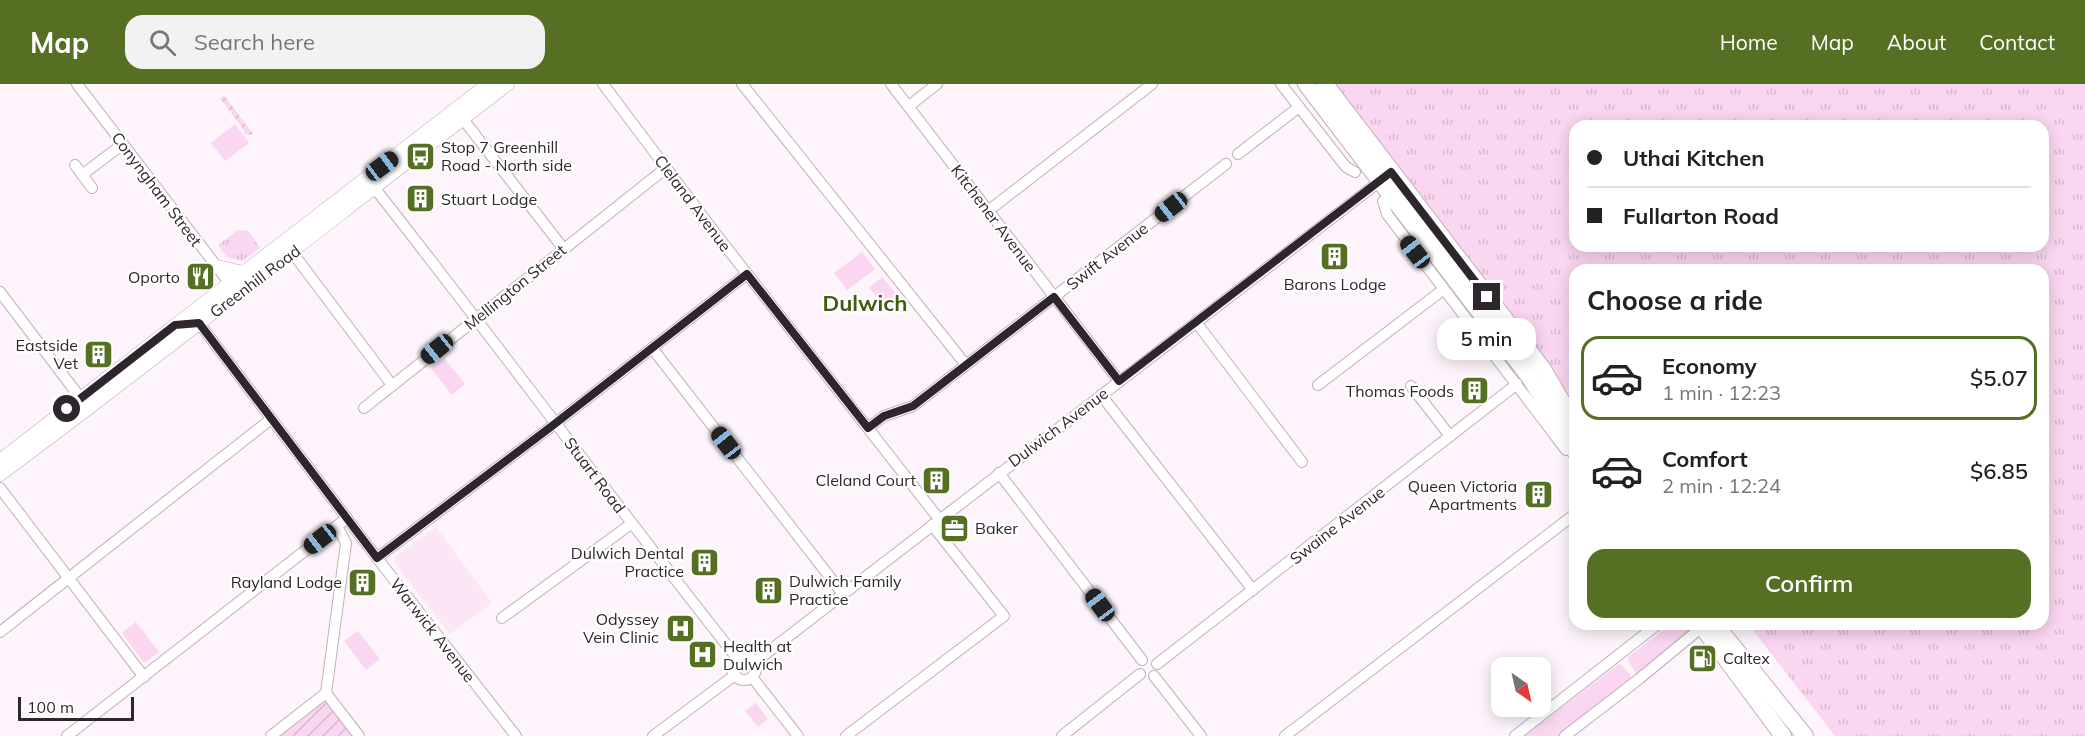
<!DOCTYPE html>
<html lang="en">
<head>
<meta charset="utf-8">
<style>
	body { margin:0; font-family:Mulish,sans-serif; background:#f2f2f2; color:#222; height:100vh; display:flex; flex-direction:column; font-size:22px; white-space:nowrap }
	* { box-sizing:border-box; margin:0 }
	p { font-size:20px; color:#767676 }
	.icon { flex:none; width:33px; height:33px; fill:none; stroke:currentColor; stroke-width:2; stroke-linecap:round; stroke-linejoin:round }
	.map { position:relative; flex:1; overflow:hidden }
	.sheet { position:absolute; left:1569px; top:180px; width:480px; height:366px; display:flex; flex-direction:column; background:#fff; border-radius:18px; box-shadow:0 3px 15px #0003 }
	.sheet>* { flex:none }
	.banner { position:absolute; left:1569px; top:36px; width:480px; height:132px; border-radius:18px; box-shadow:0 3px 15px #0003; display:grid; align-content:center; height:132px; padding:0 18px; background:#fff }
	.needle { width:39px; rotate:146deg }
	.fabs { position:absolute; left:1491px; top:573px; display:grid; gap:12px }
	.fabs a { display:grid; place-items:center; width:60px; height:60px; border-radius:12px; background:#fff; box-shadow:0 3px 15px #0003; font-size:30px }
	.scale { position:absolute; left:18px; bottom:15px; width:116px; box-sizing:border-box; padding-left:6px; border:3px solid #2e262c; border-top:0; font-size:16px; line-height:21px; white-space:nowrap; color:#2e262c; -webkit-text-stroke:4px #fff; paint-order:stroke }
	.end { position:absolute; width:27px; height:27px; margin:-14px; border:8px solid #2e262c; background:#fff; box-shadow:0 0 0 3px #fff }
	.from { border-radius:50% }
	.bubble { position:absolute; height:42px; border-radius:18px; background:#fff; box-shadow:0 3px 15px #0003; font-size:20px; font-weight:600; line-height:42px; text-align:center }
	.car { position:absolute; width:18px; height:36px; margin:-18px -9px; border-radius:8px; box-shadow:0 0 4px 2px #0007; background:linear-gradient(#222 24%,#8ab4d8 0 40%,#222 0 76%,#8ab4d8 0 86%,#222 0) }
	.banner b { display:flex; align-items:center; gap:21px; height:57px; font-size:22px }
	.banner b+b { border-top:2px solid #e0e0e0 }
	.banner i { width:15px; height:15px; background:#222 }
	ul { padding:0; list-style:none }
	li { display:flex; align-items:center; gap:18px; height:84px; margin:0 12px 9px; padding:0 6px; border:3px solid transparent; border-radius:18px }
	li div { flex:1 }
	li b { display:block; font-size:22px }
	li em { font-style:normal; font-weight:600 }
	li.selected { border-color:#567023 }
	li>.icon { width:54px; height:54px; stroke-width:1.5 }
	h2 { padding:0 18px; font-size:27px; line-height:72px }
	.primary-button { display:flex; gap:12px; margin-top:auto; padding:12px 18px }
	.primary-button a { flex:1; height:69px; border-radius:18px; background:#567023; color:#fff; font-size:24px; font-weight:600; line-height:69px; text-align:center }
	header { display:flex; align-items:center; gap:36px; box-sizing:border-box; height:84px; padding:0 30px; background:#567023; color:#fff }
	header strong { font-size:28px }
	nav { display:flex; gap:33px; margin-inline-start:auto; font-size:21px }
	.search { width:420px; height:54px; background:#f2f2f2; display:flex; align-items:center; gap:15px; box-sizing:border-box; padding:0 21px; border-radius:18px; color:#767676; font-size:22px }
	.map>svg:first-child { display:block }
	.built { fill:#fce5f5 }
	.grass { fill:#fad6f0 }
	.park { fill:url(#park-tufts); fill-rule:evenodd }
	.garden { fill:url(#garden-furrows) }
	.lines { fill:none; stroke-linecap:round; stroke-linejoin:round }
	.minor-casing { stroke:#c2aebd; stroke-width:12 }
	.major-casing { stroke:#c2aebd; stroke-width:15 }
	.highway-casing { stroke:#c2aebd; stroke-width:18 }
	.minor { stroke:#fff; stroke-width:10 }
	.major { stroke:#fff; stroke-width:14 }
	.highway { stroke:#fff; stroke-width:16 }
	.route { stroke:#2e262c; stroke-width:8 }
	.labels { text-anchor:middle; stroke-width:4.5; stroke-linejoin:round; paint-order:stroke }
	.poi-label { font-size:16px; fill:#2e262c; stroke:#fff; text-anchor:end }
	.street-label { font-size:16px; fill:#2e262c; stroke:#fff }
	.district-label { font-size:22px; font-weight:bold; fill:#435a11; stroke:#fff }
</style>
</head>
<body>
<header>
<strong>Map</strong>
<div class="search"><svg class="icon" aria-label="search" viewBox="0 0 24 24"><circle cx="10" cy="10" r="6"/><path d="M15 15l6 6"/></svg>Search here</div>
<nav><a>Home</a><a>Map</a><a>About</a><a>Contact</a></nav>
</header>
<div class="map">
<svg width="2085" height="652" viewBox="0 0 2085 652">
	<defs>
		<pattern id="park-tufts" width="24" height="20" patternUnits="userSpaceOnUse" patternTransform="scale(1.5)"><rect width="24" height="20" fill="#fad6f0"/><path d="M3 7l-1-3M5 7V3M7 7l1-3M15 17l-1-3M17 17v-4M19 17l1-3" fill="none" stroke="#d7b8ce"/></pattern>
		<pattern id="garden-furrows" width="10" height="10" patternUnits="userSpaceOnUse" patternTransform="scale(1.5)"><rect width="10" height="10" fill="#fad6f0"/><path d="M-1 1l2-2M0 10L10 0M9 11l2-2" fill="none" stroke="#d7b8ce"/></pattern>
	</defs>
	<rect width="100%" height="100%" fill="#fdf5fb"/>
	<polygon class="built" points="436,443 492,519 450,550 395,479 395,473"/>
	<g class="grass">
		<polygon points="235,40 249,59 225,77 211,59"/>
		<polygon points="862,168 875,185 847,206 834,189"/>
		<polygon points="882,193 904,220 891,230 869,204"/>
		<polygon points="444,274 465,300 452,311 431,284"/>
		<polygon points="136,538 159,568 144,579 122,549"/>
		<polygon points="1671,540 1688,540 1693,546 1638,590 1636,589 1628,577 1628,573"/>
		<polygon points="358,547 380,575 366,586 344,557"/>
		<polygon points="1621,580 1631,592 1630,598 1559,652 1525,652 1617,581"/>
		<polygon points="756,619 768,635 758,643 745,627"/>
	</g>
	<g class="park">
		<path d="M1332 0H2085V652H1835L1748 540H2043V186H1575V319L1555 290ZM1575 42H2043V162H1575Z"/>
		<polygon points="238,146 248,147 260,164 242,177 227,173 218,161"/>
	</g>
	<g class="garden">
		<polygon points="224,11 253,50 252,51 245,50 243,45 220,14"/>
		<polygon points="326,618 333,623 355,652 277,652 319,620"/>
	</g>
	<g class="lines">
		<defs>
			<g id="minor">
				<polyline points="77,0 234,205"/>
				<polyline points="603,0 719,154 939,435"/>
				<polyline points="742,0 966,281"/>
				<polyline points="891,0 1119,297"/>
				<polyline points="1281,0 1346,83 1355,88"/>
				<polyline points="909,22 937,0"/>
				<polyline points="459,30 563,164"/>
				<polyline points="1238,70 1299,23"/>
				<polyline points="75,81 92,104"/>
				<polyline points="82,91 123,60"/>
				<path d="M369 97C494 255 612 417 737 574"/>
				<polyline points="1383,117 1387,130 1566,366"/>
				<polyline points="988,127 1152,0"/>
				<polyline points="292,168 392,301"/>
				<polyline points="0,208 85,320"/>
				<polyline points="1196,238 1302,378"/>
				<polyline points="199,239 377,474 516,652"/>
				<polyline points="652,264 843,510"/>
				<polyline points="1318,301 1444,205"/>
				<polyline points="1411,302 1450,352"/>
				<polyline points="1101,311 1253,506"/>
				<polyline points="364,324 666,84"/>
				<polyline points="868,344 884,332 913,322 1226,80"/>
				<polyline points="999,389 1142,576"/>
				<polyline points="0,404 144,593"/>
				<polyline points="377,474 556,339 747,190"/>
				<polyline points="502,534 631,440"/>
				<polyline points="0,548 271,335"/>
				<circle cx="744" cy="584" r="12"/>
				<polyline points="755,578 1384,94"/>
				<polyline points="1157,580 1517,300"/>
				<polyline points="1154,592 1201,652"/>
				<polyline points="752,593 798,652"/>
				<polyline points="326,609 346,459 337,442"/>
				<polyline points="67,652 347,434"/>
				<polyline points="271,652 326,609 359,652"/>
				<polyline points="653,652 735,591"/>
				<polyline points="846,652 1004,532 932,441"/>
				<polyline points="1062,652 1140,590"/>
				<polyline points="1285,652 1575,430"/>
				<polyline points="1515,652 1658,540"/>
				<polyline points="1565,652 1639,595 1702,543"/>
			</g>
			<g id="major">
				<polyline points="217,183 243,189"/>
				<polyline points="0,377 489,0"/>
				<path d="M0 390C171 263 338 130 507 0"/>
			</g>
			<g id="highway">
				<polyline points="1306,0 1530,294 1575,367"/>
				<polyline points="1325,0 1543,285 1575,340"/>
				<polyline points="1700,540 1783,652"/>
				<polyline points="1715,540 1805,652"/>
			</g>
		</defs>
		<use href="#minor" class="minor-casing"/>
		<use href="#major" class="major-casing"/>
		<use href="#highway" class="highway-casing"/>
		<use href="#minor" class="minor"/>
		<use href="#major" class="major"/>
		<use href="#highway" class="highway"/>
	</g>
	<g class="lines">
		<polyline class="route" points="67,325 175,241 199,239 377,474 552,342 747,190 868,344 884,332 913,322 1054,213 1119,297 1391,88 1487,213"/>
	</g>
	<defs>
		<symbol id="bus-square" viewBox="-11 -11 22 22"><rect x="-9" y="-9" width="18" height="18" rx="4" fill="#567023" stroke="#fff"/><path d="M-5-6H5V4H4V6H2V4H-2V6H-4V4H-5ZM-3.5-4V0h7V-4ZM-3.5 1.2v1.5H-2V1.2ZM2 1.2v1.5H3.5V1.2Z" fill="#fff"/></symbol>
		<symbol id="building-square" viewBox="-11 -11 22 22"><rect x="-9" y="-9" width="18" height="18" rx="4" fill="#567023" stroke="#fff"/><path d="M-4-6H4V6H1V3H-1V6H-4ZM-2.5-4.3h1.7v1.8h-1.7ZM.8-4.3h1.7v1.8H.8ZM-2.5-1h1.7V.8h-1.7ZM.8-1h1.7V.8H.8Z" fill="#fff"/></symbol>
		<symbol id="restaurant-square" viewBox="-11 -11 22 22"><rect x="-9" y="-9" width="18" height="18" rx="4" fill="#567023" stroke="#fff"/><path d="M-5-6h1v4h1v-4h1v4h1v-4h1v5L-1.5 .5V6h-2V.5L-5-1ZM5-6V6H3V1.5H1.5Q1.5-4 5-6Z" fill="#fff"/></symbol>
		<symbol id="office-square" viewBox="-11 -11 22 22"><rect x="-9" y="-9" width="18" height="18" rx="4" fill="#567023" stroke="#fff"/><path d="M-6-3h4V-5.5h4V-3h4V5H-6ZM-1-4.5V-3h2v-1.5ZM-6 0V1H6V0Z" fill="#fff"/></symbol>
		<symbol id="hospital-square" viewBox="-11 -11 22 22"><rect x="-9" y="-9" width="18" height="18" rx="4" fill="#567023" stroke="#fff"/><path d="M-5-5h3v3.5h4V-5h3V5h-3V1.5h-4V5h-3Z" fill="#fff"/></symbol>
		<symbol id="fuel-square" viewBox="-11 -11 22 22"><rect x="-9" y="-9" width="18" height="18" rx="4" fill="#567023" stroke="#fff"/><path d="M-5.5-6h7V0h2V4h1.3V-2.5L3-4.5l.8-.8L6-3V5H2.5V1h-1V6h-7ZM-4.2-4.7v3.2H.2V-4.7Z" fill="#fff"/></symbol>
	</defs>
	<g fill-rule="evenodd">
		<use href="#bus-square" x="404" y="56" width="33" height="33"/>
		<use href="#building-square" x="404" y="98" width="33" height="33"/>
		<use href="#building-square" x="1318" y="156" width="33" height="33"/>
		<use href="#restaurant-square" x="184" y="176" width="33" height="33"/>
		<use href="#building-square" x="82" y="254" width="33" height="33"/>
		<use href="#building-square" x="1458" y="290" width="33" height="33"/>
		<use href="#building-square" x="920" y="380" width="33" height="33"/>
		<use href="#building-square" x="1522" y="394" width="33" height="33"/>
		<use href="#office-square" x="938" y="428" width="33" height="33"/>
		<use href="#building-square" x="688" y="462" width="33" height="33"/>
		<use href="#building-square" x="346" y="482" width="33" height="33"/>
		<use href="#building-square" x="752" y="490" width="33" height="33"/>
		<use href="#hospital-square" x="664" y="528" width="33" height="33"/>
		<use href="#hospital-square" x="686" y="554" width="33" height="33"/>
		<use href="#fuel-square" x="1686" y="558" width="33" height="33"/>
	</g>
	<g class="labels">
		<g class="poi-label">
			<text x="441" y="69" text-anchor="start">Stop 7 Greenhill<tspan x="441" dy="18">Road - North side</tspan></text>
			<text x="441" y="121" text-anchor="start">Stuart Lodge</text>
			<text x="180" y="199">Oporto</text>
			<text x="1335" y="206" text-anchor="middle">Barons Lodge</text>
			<text x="78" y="267">Eastside<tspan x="78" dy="18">Vet</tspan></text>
			<text x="1454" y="313">Thomas Foods</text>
			<text x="916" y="402">Cleland Court</text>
			<text x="1517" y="408">Queen Victoria<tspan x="1517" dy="18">Apartments</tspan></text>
			<text x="975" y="450" text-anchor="start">Baker</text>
			<text x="684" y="475">Dulwich Dental<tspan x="684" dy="18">Practice</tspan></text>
			<text x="789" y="503" text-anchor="start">Dulwich Family<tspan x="789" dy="18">Practice</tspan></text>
			<text x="342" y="504">Rayland Lodge</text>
			<text x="659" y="541">Odyssey<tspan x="659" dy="18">Vein Clinic</tspan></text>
			<text x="723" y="568" text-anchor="start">Health at<tspan x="723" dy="18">Dulwich</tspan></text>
			<text x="1723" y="580" text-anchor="start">Caltex</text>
		</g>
		<g class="street-label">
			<text transform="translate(157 105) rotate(53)" y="6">Conyngham Street</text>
			<text transform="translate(693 119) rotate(53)" y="6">Cleland Avenue</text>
			<text transform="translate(994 134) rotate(53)" y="6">Kitchener Avenue</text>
			<text transform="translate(1107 172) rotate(-38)" y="6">Swift Avenue</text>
			<text transform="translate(255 197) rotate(-37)" y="6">Greenhill Road</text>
			<text transform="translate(515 203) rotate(-39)" y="6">Mellington Street</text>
			<text transform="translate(1058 343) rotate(-37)" y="6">Dulwich Avenue</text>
			<text transform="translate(595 391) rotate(53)" y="6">Stuart Road</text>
			<text transform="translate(1337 441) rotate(-38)" y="6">Swaine Avenue</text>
			<text transform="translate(433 546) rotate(52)" y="6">Warwick Avenue</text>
		</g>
		<g class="district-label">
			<text x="865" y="227">Dulwich</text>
		</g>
	</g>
</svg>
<div class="fabs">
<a><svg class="needle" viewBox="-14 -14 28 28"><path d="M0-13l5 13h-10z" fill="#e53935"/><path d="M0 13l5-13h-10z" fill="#767676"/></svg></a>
</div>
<div class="scale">100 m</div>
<i class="end from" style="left:67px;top:325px"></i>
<i class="end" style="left:1487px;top:213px"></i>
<div class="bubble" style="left:1437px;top:234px;width:99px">5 min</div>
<i class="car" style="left:382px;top:82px;rotate:53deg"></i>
<i class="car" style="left:1171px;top:123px;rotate:232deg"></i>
<i class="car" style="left:1415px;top:168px;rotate:322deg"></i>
<i class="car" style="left:437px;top:265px;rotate:231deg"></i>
<i class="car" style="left:726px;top:359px;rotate:322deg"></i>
<i class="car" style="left:320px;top:455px;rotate:232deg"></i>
<i class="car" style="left:1100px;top:521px;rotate:323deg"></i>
<div class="banner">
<b><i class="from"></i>Uthai Kitchen</b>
<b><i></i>Fullarton Road</b>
</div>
<section class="sheet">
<h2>Choose a ride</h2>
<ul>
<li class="selected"><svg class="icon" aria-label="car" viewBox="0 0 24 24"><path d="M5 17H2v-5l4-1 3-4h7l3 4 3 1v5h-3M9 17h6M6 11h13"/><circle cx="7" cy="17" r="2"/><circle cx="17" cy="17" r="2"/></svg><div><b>Economy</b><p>1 min · 12:23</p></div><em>$5.07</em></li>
<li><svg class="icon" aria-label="car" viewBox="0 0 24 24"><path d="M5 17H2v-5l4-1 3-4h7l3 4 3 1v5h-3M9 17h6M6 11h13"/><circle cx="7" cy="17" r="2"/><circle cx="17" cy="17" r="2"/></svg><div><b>Comfort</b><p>2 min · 12:24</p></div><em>$6.85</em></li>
</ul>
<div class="primary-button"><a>Confirm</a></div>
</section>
</div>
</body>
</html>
